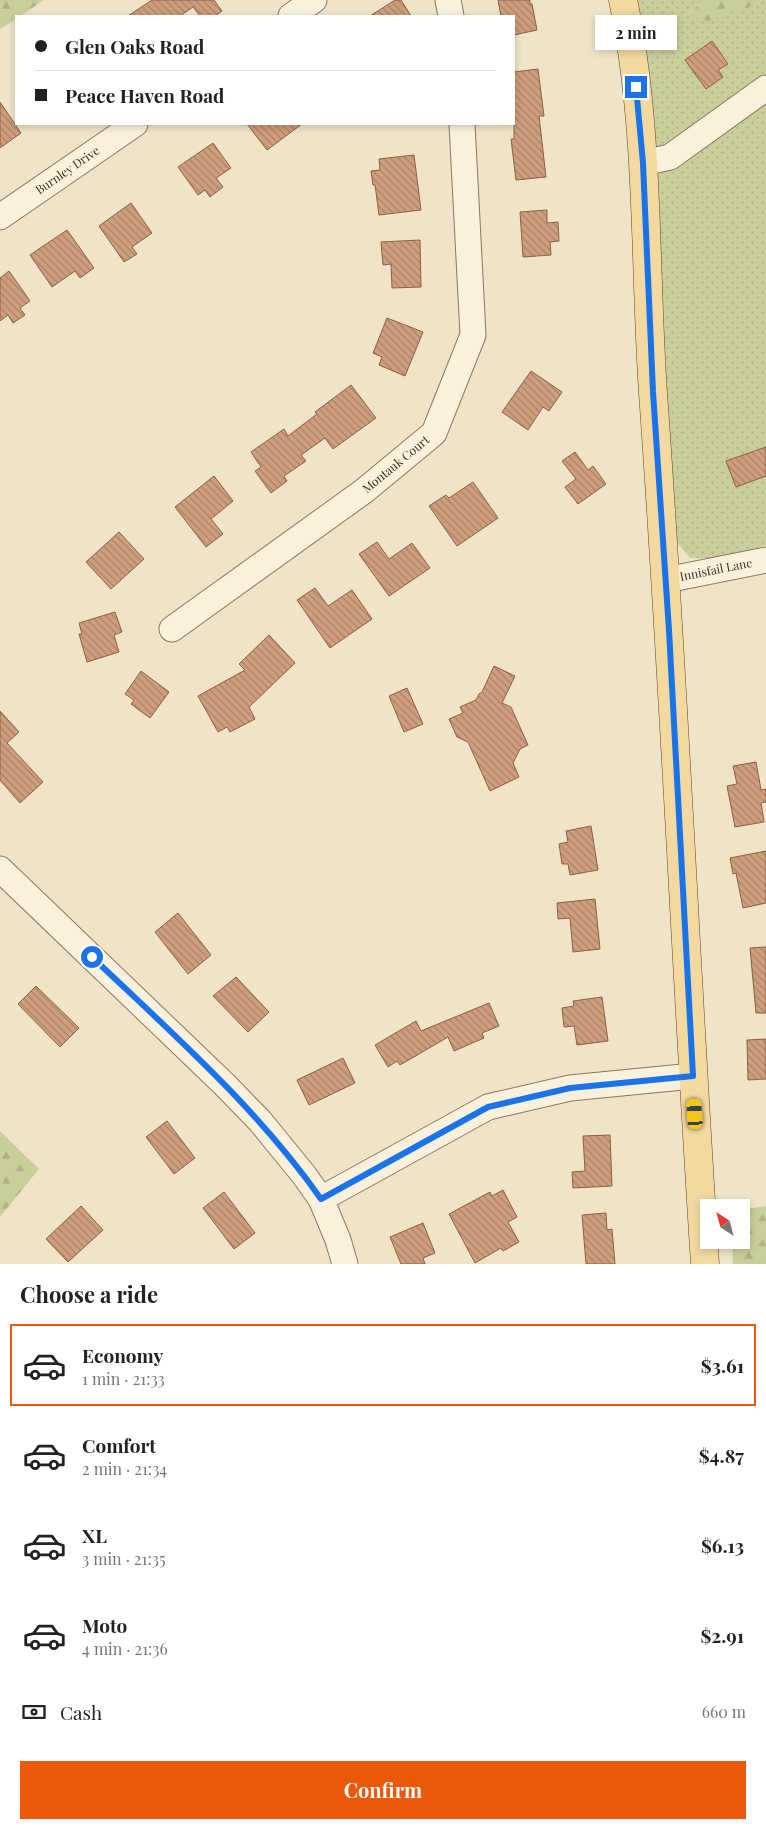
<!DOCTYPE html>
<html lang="en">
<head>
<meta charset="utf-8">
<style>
	body { margin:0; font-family:"Playfair Display",serif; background:#f2f2f2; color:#222; height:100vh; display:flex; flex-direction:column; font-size:19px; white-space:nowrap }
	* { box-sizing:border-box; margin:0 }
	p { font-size:16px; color:#767676 }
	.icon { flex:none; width:28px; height:28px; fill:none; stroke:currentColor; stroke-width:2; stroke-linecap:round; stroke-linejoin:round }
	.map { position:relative; height:1264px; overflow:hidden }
	.details { display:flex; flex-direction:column; background:#fff; flex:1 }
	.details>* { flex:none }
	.guide { position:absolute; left:15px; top:15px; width:500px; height:110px; border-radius:0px; box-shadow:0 2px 8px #0003; display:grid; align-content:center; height:110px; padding:0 20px; background:#fff }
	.needle { width:32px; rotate:324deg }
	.tools { position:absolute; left:700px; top:1199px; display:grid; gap:10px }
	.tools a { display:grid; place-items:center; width:50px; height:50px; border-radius:0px; background:#fff; box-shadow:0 2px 8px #0003; font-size:25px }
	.end { position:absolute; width:22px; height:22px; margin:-11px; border:6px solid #1a73e8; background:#fff; box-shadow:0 0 0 2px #fff }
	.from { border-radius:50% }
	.bubble { position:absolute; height:35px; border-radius:0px; background:#fff; box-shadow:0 2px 8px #0003; font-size:16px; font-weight:700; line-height:35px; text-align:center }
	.car { position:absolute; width:15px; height:30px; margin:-15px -8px; border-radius:6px; box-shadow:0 0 4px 1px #0007; background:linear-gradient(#f5c518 24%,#345 0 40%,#f5c518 0 76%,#345 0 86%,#f5c518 0) }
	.guide b { display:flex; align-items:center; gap:18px; height:48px; font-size:19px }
	.guide b+b { border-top:1px solid #e0e0e0 }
	.guide i { width:12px; height:12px; background:#222 }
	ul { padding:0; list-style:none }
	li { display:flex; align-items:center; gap:15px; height:82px; margin:0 10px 8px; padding:0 10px; border:2px solid transparent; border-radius:0px }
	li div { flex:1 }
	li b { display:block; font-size:19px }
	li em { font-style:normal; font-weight:700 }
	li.selected { border-color:#ea580c }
	li>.icon { width:45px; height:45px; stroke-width:1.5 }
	h2 { padding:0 20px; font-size:22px; line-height:60px }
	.pay { display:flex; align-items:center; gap:12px; height:55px; padding:0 20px; font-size:19px }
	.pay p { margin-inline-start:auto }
	.cta { display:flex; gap:10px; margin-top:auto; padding:10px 20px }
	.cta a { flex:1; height:58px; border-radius:0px; background:#ea580c; color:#fff; font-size:20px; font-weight:700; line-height:58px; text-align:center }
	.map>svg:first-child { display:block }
	.grass { fill:url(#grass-dots) }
	.forest { fill:url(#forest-firs) }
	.building { fill:url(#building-back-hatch); stroke:#8d5f41 }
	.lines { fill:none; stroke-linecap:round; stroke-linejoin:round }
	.minor-casing { stroke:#8d765c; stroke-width:27 }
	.major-casing { stroke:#5b4430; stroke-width:29 }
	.minor { stroke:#faf1dc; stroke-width:25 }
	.major { stroke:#f3d9a0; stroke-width:28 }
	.route { stroke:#1a73e8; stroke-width:6 }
	.labels { text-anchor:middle; stroke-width:4; stroke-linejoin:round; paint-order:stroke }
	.street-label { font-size:12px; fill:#3d2e20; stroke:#f7eed8 }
</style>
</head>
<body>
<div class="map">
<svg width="766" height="1264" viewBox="0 0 766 1264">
	<defs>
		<pattern id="grass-dots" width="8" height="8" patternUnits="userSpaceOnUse" patternTransform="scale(1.25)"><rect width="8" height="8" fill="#c9cf9b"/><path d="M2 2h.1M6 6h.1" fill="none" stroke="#aeb285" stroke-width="1.8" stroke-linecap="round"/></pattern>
		<pattern id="forest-firs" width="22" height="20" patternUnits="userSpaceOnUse" patternTransform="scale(1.25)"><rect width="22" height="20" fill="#c9cf9b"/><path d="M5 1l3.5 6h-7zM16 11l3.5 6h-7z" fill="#aeb285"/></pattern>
		<pattern id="building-back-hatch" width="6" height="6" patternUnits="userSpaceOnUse" patternTransform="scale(1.25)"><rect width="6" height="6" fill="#cf9f7d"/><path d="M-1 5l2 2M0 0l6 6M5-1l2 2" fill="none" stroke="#a98266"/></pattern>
	</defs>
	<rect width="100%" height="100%" fill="#f0e4c8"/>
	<path class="grass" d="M635 0H705L686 15 756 4 761 0H766V545C738 554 720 559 690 558L674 539Z"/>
	<g class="forest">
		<polygon points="0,0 44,0 20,16 16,16 16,19 0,29"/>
		<polygon points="705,0 761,0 756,4 708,21 686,15"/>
		<polygon points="0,1131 39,1169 0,1217"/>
		<polygon points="766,1206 766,1264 733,1264 732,1240 741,1240 741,1210"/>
	</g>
	<g class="building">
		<polygon points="152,0 214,0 222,11 215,16 200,16 193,7 180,16 128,16"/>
		<polygon points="395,0 401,0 411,16 370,16"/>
		<polygon points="498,0 530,0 530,4 532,4 537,30 514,35 514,16 501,16"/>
		<polygon points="712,41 728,64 718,70 723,77 706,89 685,60"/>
		<polygon points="538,69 544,116 539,116 546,177 516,180 511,139 514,139 514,72"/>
		<polygon points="0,102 21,133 0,148"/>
		<polygon points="247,124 302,124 267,150"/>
		<polygon points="213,143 231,168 216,178 223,187 210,197 205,190 198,195 178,167"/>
		<polygon points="414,155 421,210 379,215 375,185 373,185 371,171 380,170 379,159"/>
		<polygon points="131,203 152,233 132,247 137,254 124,262 99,226"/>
		<polygon points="547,210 547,223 558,222 559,241 550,242 551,255 523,257 520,212"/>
		<polygon points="67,230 94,268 80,278 75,271 52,287 30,255"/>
		<polygon points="420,240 421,287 392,288 391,264 383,265 381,242"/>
		<polygon points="9,271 30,301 20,308 25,315 13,323 8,315 0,321 0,278"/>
		<polygon points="387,318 423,332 405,376 379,365 382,357 373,353"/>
		<polygon points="531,371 562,392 549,411 543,407 528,430 502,412"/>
		<polygon points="351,385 376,418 333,449 325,438 301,455 306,461 284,476 287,481 271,493 255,471 261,467 251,452 284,429 288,436 317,414 315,412"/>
		<polygon points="766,447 766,476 736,487 726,461"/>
		<polygon points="575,452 588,470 593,466 606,484 578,504 565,487 576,479 562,461"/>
		<polygon points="214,476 233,501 211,519 223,534 206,547 175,507"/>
		<polygon points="473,482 498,518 457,546 429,506 446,495 449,498"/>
		<polygon points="119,532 144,559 111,589 86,562"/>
		<polygon points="377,542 389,559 412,543 430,568 389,596 359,554"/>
		<polygon points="315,588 328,606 352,590 372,619 330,648 297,600"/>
		<polygon points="115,612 122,632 114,635 119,652 87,662 79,634 82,634 79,623"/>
		<polygon points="269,635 295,663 249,707 255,719 230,732 227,727 218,732 198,696 245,670 239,664"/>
		<polygon points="494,666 515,676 502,703 511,707 528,745 520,749 513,763 519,777 490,791 468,742 457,737 449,719 463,713 460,707 476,700 479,694 482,692"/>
		<polygon points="141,671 169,692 150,718 131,704 134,700 125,694"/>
		<polygon points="407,688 423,724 404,732 389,696"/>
		<polygon points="0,711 19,732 7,743 43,782 20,803 0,780"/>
		<polygon points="756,762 761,790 766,789 766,802 761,803 764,822 735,827 727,786 737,784 733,766"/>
		<polygon points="591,826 598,870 570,875 568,864 562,864 559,844 568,842 566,831"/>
		<polygon points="766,851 766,903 743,908 736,873 733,874 730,858"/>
		<polygon points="595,899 600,949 573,952 570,918 558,919 557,903"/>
		<polygon points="178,913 211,955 188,974 155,932"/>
		<polygon points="766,947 766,1013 756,1013 750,948"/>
		<polygon points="236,977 269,1012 248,1032 213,996"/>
		<polygon points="36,986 79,1028 60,1047 18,1004"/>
		<polygon points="602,997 608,1041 577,1045 574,1026 564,1027 562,1008 574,1006 573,1001"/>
		<polygon points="489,1003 499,1026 482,1033 484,1038 454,1051 448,1037 400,1065 397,1061 388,1067 375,1045 416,1021 421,1031"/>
		<polygon points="766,1039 766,1079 748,1080 747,1040"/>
		<polygon points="343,1058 355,1083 309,1105 297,1080"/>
		<polygon points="167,1121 195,1158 174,1174 146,1137"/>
		<polygon points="610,1135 612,1186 573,1188 572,1172 585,1171 583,1136"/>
		<polygon points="503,1190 517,1217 508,1222 519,1242 503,1251 501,1248 475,1263 449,1214 490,1192 492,1196"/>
		<polygon points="224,1192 255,1233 234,1249 203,1208"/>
		<polygon points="81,1206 103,1230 68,1262 46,1239"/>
		<polygon points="606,1213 607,1230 612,1229 615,1264 586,1264 582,1215"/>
		<polygon points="423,1223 435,1253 423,1258 425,1264 401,1264 390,1237"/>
	</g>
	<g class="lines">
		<defs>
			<g id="minor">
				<polyline points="448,0 451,16"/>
				<polyline points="291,16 314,0"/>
				<polyline points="643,163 670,157 766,88"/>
				<path id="s1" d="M0 217 135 124"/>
				<path id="s2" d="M666 580 766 560"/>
				<path id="s3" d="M172 629 364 491 434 433 473 335 462 124"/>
				<polyline points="0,869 225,1085 260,1121 304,1175 321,1199 338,1240 345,1264"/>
				<polyline points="321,1199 488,1107 570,1088 693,1076"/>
			</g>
			<path id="major" d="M623 0C650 129 644 262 653 393 674 683 686 974 705 1264"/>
		</defs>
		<use href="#minor" class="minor-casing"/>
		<use href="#major" class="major-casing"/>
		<use href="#minor" class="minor"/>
		<use href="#major" class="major"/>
	</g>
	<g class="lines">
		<path class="route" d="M92 957C173 1034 257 1108 321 1199L488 1107 570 1088 693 1076 669 630 653 392 643 163 636 87"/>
	</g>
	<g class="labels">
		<g class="street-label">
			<text dy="4" stroke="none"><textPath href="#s1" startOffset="82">Burnley Drive</textPath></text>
			<text dy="4" stroke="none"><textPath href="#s3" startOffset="278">Montauk Court</textPath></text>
			<text dy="4" stroke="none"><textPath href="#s2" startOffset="51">Innisfail Lane</textPath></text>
		</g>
	</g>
</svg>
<div class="tools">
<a><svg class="needle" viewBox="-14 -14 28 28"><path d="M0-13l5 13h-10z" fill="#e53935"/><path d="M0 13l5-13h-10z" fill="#767676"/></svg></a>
</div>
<i class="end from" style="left:92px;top:957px"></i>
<i class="end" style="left:636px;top:87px"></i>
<div class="bubble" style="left:595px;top:15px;width:82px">2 min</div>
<i class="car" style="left:695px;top:1114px;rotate:356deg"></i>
<div class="guide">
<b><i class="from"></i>Glen Oaks Road</b>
<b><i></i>Peace Haven Road</b>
</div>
</div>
<section class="details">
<h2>Choose a ride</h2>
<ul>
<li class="selected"><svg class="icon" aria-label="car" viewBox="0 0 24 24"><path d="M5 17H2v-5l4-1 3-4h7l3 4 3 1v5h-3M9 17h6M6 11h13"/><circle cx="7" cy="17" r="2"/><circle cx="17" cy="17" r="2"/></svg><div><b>Economy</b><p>1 min · 21:33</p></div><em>$3.61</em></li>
<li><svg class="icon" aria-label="car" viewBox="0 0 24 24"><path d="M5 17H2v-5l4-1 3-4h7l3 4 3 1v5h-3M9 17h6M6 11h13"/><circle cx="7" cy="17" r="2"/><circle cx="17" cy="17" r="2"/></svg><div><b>Comfort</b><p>2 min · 21:34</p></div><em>$4.87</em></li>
<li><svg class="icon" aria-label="car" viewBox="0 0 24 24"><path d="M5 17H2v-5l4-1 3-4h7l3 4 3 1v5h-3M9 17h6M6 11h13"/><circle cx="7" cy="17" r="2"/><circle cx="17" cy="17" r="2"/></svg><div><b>XL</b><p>3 min · 21:35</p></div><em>$6.13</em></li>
<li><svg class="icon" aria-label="car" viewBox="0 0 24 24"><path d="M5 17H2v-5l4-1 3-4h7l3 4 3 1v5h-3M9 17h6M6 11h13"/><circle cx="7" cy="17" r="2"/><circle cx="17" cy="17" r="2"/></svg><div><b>Moto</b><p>4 min · 21:36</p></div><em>$2.91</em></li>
</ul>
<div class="pay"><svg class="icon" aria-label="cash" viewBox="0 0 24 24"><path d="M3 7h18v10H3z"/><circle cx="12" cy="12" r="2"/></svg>Cash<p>660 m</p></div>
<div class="cta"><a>Confirm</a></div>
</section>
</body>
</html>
